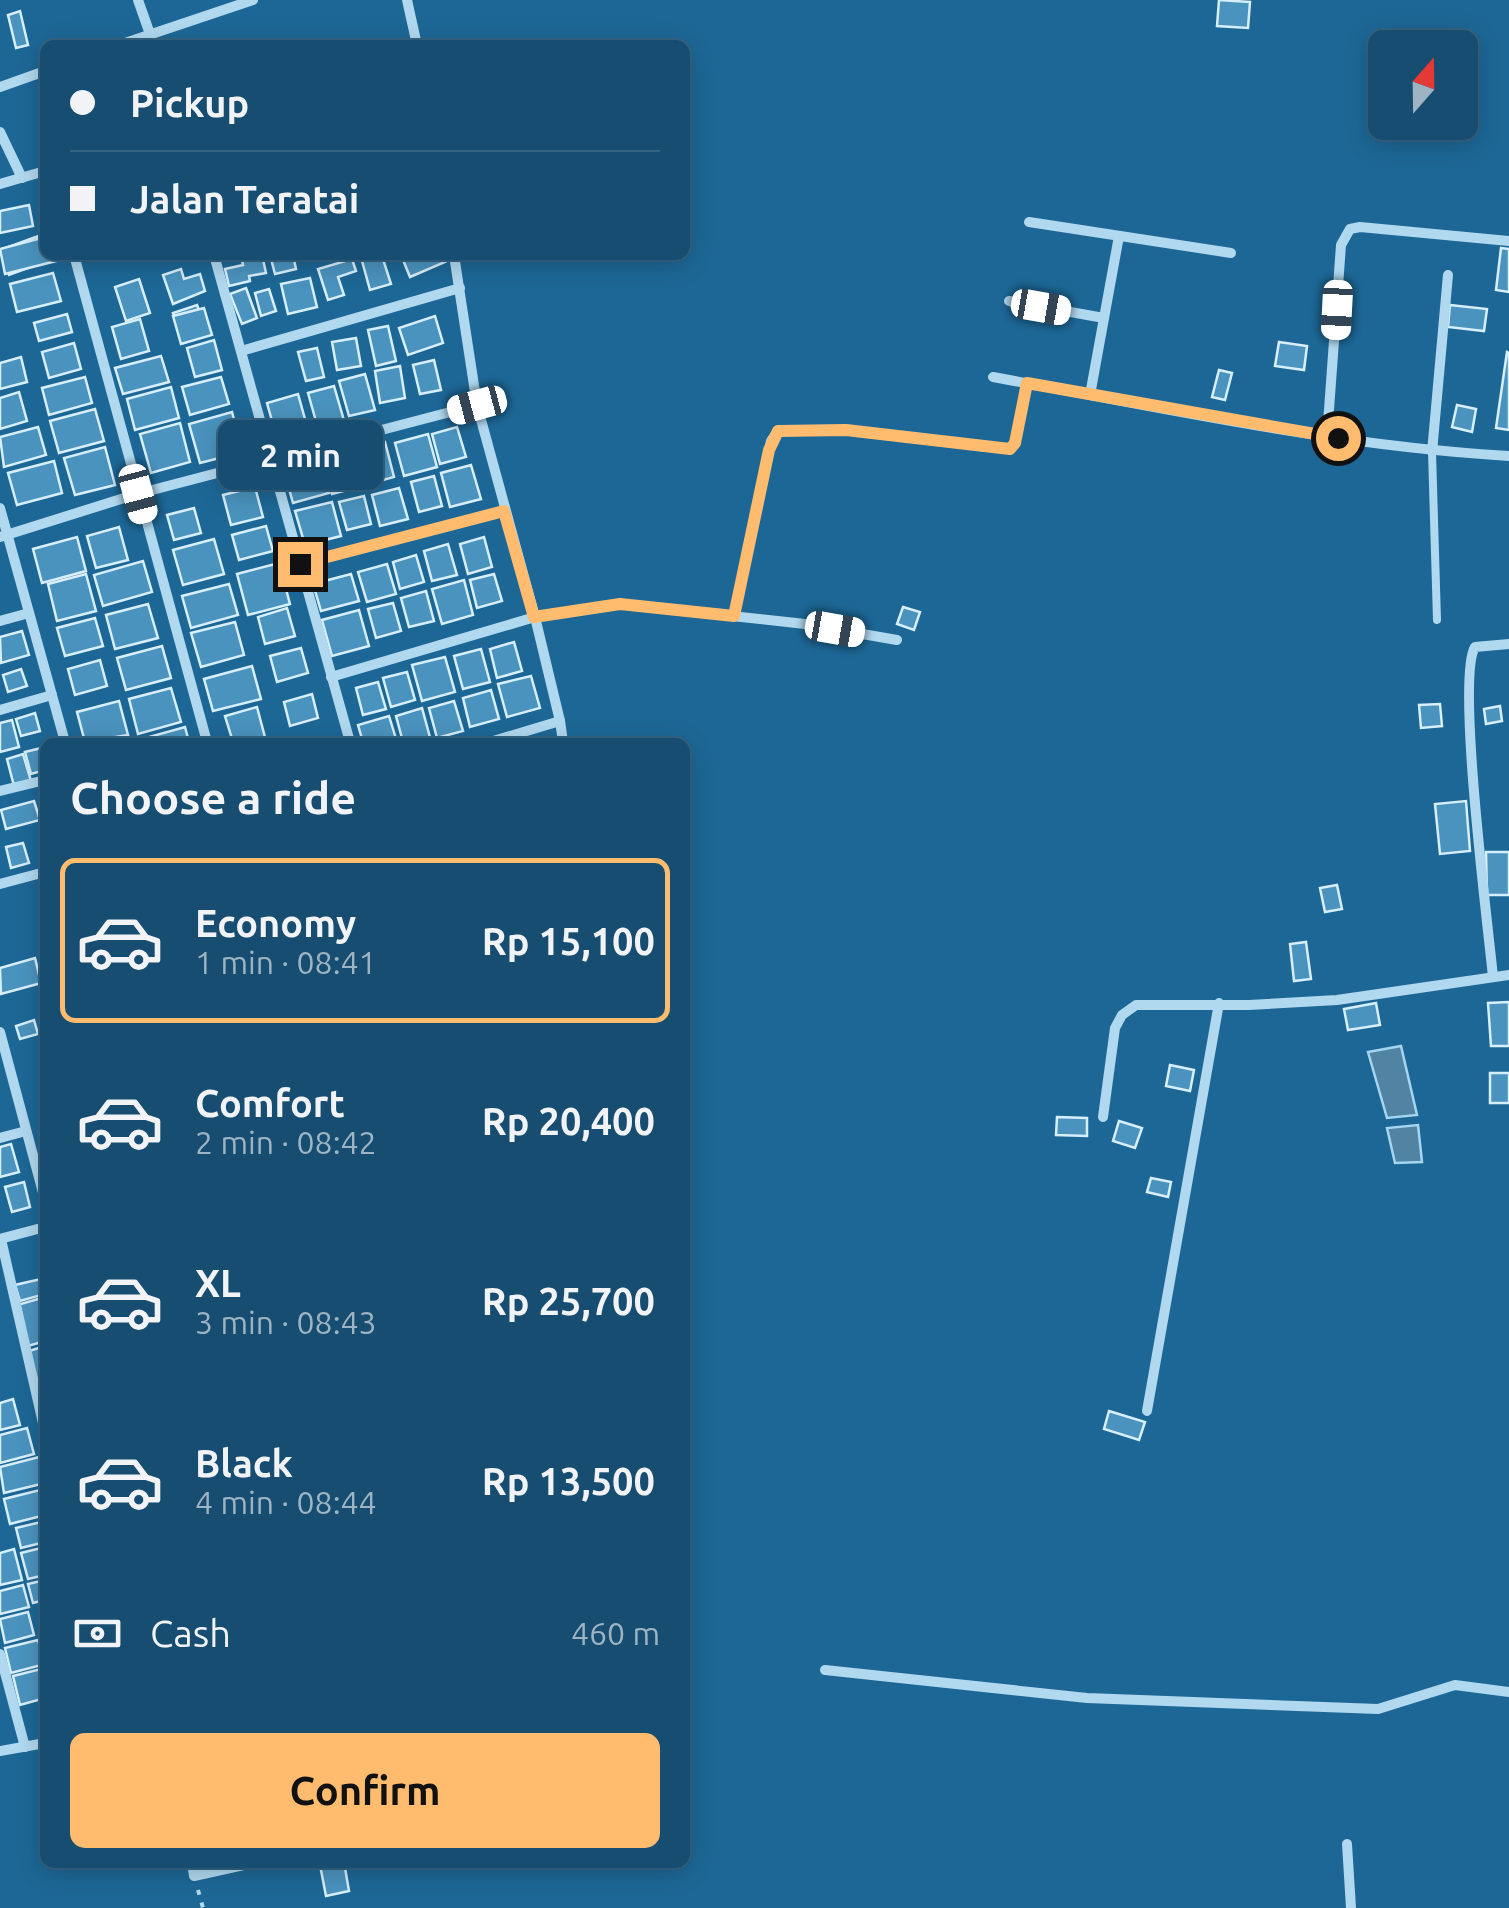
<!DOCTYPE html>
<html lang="en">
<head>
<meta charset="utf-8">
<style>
	body { margin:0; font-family:Ubuntu,sans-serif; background:#235778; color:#f1f3f6; height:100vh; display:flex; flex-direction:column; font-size:38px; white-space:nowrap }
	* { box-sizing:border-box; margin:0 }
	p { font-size:32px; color:#9eb4c3 }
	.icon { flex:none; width:55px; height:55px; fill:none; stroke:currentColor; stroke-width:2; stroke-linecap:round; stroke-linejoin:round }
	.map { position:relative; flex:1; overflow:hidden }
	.panel { position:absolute; left:40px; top:738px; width:650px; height:1130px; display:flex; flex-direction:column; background:#164d70; border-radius:15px; box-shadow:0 5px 25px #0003,0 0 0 2px #356483 }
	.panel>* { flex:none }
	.banner { position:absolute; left:40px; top:40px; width:650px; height:220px; border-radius:15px; box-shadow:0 5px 25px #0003,0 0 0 2px #356483; display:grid; align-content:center; height:220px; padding:0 30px; background:#164d70 }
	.needle { width:65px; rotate:20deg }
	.buttons { position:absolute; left:1368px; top:30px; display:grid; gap:20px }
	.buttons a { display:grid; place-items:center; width:110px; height:110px; border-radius:15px; background:#164d70; box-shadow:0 5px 25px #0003,0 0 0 2px #356483; font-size:50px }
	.end { position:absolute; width:45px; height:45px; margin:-22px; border:12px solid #ffbc6f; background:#111; box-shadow:0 0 0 5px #111 }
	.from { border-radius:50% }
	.bubble { position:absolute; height:70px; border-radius:15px; background:#164d70; box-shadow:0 5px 25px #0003,0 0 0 2px #356483; font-size:32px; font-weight:600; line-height:70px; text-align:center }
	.car { position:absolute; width:30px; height:60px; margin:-30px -15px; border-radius:12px; box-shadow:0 0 8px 2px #0007; background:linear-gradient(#fff 24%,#345 0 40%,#fff 0 76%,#345 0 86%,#fff 0) }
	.banner b { display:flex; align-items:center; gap:35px; height:95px; font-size:38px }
	.banner b+b { border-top:2px solid #356483 }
	.banner i { width:25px; height:25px; background:#f1f3f6 }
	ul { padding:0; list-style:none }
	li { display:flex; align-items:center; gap:30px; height:165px; margin:0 20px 15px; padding:0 10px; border:5px solid transparent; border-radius:15px }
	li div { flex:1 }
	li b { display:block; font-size:38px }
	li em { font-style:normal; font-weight:600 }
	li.selected { border-color:#ffbc6f }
	li>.icon { width:90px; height:90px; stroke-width:1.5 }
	h2 { padding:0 30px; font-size:45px; line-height:120px }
	.pay { display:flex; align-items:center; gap:25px; height:110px; padding:0 30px; font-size:38px }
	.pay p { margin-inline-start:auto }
	.action { display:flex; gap:20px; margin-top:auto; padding:20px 30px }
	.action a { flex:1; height:115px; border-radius:15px; background:#ffbc6f; color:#111; font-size:40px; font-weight:600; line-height:115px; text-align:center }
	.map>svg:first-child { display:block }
	.water { fill:#5184a3; stroke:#a4d5f1; stroke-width:2.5 }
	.building { fill:#4a93be; stroke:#d7eefb; stroke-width:2.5 }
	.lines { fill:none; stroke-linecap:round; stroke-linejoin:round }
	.path { stroke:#b0d8ef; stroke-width:4; stroke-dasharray:5 8; stroke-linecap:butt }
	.lane { stroke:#b0d8ef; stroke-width:8 }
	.street { stroke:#b0d8ef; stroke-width:10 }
	.route { stroke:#ffbc6f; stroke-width:12 }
</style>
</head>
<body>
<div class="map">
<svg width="1509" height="1908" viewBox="0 0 1509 1908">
	<rect width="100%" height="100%" fill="#1d6796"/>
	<g class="water">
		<polygon points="1401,1046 1417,1115 1387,1118 1368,1052"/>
		<polygon points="1418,1125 1422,1162 1395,1163 1387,1128"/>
	</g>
	<g class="building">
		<polygon points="1219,0 1250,2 1248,28 1217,26"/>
		<polygon points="20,11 28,45 16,48 8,15"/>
		<polygon points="29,205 33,226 0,233 0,211"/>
		<polygon points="38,236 47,261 9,275 0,250"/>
		<polygon points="45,237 45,255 54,255 56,261 5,274 0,249"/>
		<polygon points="1501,248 1509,249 1509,292 1496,290"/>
		<polygon points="241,255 262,255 266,273 249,276 250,281 229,286 225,269 243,265"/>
		<polygon points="270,255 293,255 296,269 275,274"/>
		<polygon points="401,255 441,255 445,262 410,277"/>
		<polygon points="382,256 391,284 370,290 362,261"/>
		<polygon points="352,259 356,271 338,277 344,295 328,300 318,269"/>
		<polygon points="181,269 184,279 200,274 205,291 173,304 163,275"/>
		<polygon points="53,273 61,301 17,312 10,284"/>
		<polygon points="310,278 317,307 288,314 281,284"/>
		<polygon points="139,279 150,313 126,321 115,287"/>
		<polygon points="246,288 257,318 242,324 230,294"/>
		<polygon points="269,289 276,311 261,316 255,293"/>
		<polygon points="197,305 208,334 184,343 173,313"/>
		<polygon points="1450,305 1487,309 1484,331 1448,327"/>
		<polygon points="204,308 212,335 181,344 173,316"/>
		<polygon points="67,314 72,332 39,341 34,323"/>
		<polygon points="435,316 443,343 408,355 399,328"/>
		<polygon points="140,319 149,351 121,359 112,327"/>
		<polygon points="388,326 396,361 376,366 368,330"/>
		<polygon points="356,338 361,366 337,370 332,342"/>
		<polygon points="214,340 222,370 195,377 187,348"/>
		<polygon points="1279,342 1307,346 1304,370 1275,366"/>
		<polygon points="74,343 81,369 49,378 42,352"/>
		<polygon points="317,348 324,377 306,381 298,352"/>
		<polygon points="1507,352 1509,353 1509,430 1496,428"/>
		<polygon points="161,356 169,382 123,394 115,368"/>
		<polygon points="21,357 27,382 0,389 0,363"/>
		<polygon points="434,360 441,390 420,394 413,365"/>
		<polygon points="400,366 405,398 380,403 375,371"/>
		<polygon points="1219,370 1232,373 1225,400 1212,397"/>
		<polygon points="365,374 375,410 349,416 339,381"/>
		<polygon points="85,377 92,403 49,415 42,388"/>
		<polygon points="221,377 229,404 190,415 182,387"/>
		<polygon points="334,386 345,424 319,432 308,393"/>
		<polygon points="171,387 179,418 135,430 127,399"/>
		<polygon points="19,392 27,421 0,429 0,398"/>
		<polygon points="298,394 310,437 279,446 267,403"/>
		<polygon points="1457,405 1476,409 1472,432 1452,427"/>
		<polygon points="95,409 104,441 59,453 50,421"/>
		<polygon points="232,412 243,452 200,463 189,424"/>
		<polygon points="180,423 190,462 151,473 140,434"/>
		<polygon points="38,427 46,455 4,467 0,437"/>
		<polygon points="457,427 466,457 440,464 432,434"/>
		<polygon points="428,434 437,467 404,476 395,443"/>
		<polygon points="385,442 394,477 369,484 359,448"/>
		<polygon points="105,447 115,485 75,495 64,458"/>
		<polygon points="351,456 359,487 332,494 324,464"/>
		<polygon points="54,461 62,493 17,505 8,473"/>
		<polygon points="320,461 329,493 293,503 284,471"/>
		<polygon points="471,465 481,499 450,507 441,473"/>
		<polygon points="434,476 442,506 419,512 411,482"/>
		<polygon points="255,487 263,517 231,525 223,495"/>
		<polygon points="399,488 408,519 380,526 372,495"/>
		<polygon points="364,496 371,524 347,530 339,502"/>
		<polygon points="332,502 341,536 305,545 295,511"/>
		<polygon points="194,508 201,533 174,540 167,515"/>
		<polygon points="266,526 273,551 239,560 232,535"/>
		<polygon points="119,527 128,560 96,568 87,536"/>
		<polygon points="77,537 86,571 42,583 33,549"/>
		<polygon points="484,537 492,567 468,574 460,544"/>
		<polygon points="214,539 224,574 183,585 173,550"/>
		<polygon points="448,544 457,575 432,581 424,551"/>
		<polygon points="416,555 424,582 400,589 393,562"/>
		<polygon points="143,561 152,592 103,606 94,575"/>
		<polygon points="279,563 290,604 248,615 237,574"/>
		<polygon points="387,564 396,594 367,602 358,572"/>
		<polygon points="86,574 96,611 57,621 48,584"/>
		<polygon points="351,574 359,601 321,611 313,584"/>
		<polygon points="494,574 502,601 477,608 470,580"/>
		<polygon points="464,580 473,615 442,624 432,589"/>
		<polygon points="229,584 238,615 191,628 182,596"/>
		<polygon points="426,591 434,621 409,627 401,598"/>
		<polygon points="393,603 401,631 376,638 368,609"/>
		<polygon points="148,604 158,638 115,649 106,615"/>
		<polygon points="903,607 920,612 914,630 897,624"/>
		<polygon points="287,608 295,636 265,644 258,617"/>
		<polygon points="359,610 369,646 332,656 322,620"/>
		<polygon points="95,618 103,646 65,656 57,628"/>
		<polygon points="235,622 244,655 201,667 191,633"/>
		<polygon points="22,631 29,655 1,663 0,637"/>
		<polygon points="514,642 522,671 497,678 490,649"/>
		<polygon points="162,646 171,678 126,690 117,658"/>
		<polygon points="301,648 308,673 277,682 270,656"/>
		<polygon points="481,649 490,682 463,689 454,656"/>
		<polygon points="445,657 455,692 422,701 412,665"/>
		<polygon points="100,660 107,686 75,695 68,669"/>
		<polygon points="252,666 261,699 213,711 204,679"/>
		<polygon points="21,669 27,686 8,692 3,675"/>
		<polygon points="407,672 415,700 391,707 383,678"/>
		<polygon points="531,676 540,708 507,717 498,684"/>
		<polygon points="378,682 386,709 363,715 356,688"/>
		<polygon points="171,688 181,722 138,734 129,699"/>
		<polygon points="491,690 499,719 470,727 463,698"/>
		<polygon points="312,694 318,718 290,726 284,702"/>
		<polygon points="119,701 128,735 85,742 77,712"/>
		<polygon points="454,701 463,731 437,738 429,708"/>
		<polygon points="1440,704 1442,726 1421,728 1419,705"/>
		<polygon points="1500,706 1502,721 1486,724 1484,709"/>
		<polygon points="257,707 266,741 233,742 225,716"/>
		<polygon points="422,708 431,741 403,742 396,716"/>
		<polygon points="35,713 40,731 21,736 16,719"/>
		<polygon points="389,716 397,742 363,742 358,725"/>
		<polygon points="12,720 19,747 0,752 0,723"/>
		<polygon points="185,727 189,742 151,742 149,737"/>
		<polygon points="45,747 45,770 31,774 25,752"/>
		<polygon points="23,754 31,781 14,786 7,759"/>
		<polygon points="34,801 40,820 6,829 1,810"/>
		<polygon points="1466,801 1470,851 1440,854 1435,804"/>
		<polygon points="23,843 29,863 11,868 6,847"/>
		<polygon points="1486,852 1509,852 1509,895 1487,895"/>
		<polygon points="1337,885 1342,909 1325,912 1320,888"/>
		<polygon points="1306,942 1311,979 1294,981 1290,944"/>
		<polygon points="35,958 41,983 1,994 0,968"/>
		<polygon points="1509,1002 1509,1046 1491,1046 1488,1003"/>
		<polygon points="1376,1003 1380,1025 1348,1030 1344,1009"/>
		<polygon points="34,1020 38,1034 20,1039 16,1026"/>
		<polygon points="1170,1065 1194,1070 1190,1091 1166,1086"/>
		<rect x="1490" y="1073" width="19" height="30"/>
		<polygon points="1057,1117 1087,1118 1087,1136 1056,1135"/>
		<polygon points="1119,1121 1142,1128 1135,1148 1113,1141"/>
		<polygon points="11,1144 19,1172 0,1177 0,1147"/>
		<polygon points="1151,1178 1171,1182 1168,1197 1147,1192"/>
		<polygon points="24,1182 30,1207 12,1212 5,1187"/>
		<polygon points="41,1279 45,1294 20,1301 15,1285"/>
		<polygon points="45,1297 45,1341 28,1346 17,1305"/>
		<polygon points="45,1346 45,1385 39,1387 29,1351"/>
		<polygon points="13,1399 20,1425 0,1430 0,1403"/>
		<polygon points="1109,1411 1145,1422 1139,1440 1104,1429"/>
		<polygon points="27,1428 34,1454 0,1463 0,1435"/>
		<polygon points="39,1457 45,1483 4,1493 0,1467"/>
		<polygon points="44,1489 45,1515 10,1524 4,1499"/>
		<polygon points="45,1521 45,1542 21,1548 16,1528"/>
		<polygon points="45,1547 45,1575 28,1579 21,1553"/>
		<polygon points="14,1549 22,1580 0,1585 0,1553"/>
		<polygon points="45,1580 45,1600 33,1603 28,1584"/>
		<polygon points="23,1585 29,1607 0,1614 0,1591"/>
		<polygon points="28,1612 34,1635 5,1643 0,1619"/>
		<polygon points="38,1640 45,1664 11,1673 5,1648"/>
		<polygon points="45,1668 45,1698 20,1705 13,1676"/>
		<polygon points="344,1862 349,1891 326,1896 320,1865"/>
	</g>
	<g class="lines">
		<polyline class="path" points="198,1890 203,1908"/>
		<polyline class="lane" points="1432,452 1437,620"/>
		<g class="street">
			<polyline points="138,0 150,34"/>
			<polyline points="407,0 417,45"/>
			<polyline points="119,45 253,0"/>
			<polyline points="0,87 45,71"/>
			<polyline points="0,132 22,178"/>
			<polyline points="0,184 45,171"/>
			<polyline points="1029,222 1231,253"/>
			<polyline points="74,255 207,742"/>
			<polyline points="214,255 350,742"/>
			<polyline points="454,255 477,405 535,617 560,721 563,742"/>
			<polyline points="1009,301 1104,318"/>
			<polyline points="241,351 460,288"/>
			<path d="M993 377C1164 408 1335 446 1509 456"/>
			<polyline points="1090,395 1119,236"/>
			<polyline points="1327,437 1341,245 1350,229 1360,227 1509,241"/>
			<polyline points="1432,452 1448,275"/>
			<polyline points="0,508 65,742"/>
			<polyline points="0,537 137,494 477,405"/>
			<polyline points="300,564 504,511"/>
			<polyline points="734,616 771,441 778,431 846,430 1010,449 1015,443 1027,383"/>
			<polyline points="0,621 29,613"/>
			<polyline points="331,677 535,617 621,604 805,624 897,640"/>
			<polyline points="0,710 52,695"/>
			<polyline points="490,742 560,721"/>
			<polyline points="0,791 45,780"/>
			<polyline points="0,884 45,872"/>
			<path d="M1493 977C1488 925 1456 677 1475 647L1509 644"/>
			<polyline points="0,1032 45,1200"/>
			<polyline points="1103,1117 1115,1028 1122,1015 1136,1005 1249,1005 1337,1000 1509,975"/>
			<polyline points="0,1138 26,1131"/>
			<polyline points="0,1239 45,1227"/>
			<polyline points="1,1239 45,1432"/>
			<polyline points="1147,1411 1219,1003"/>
			<polyline points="0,1654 25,1747"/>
			<polyline points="825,1670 1087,1698 1378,1709 1455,1685 1509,1692"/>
			<polyline points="0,1751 45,1743"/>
			<polyline points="1347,1844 1351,1908"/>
			<polyline points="192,1862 194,1876 258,1862"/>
		</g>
	</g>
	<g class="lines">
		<polyline class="route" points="300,564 504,511 534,617 620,604 734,616 769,450 778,431 846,430 1010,449 1015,443 1027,383 1338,438"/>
	</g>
</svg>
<div class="buttons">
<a><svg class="needle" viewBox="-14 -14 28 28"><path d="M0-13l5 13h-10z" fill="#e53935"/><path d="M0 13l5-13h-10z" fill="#9eb4c3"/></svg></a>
</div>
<i class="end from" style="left:1338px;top:438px"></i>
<i class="end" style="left:300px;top:564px"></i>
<div class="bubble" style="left:218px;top:420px;width:165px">2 min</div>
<i class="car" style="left:1041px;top:307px;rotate:100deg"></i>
<i class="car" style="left:1337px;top:310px;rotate:183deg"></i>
<i class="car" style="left:477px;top:405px;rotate:255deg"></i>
<i class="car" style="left:138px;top:494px;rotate:165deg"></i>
<i class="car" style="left:835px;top:629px;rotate:100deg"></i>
<div class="banner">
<b><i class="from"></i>Pickup</b>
<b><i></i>Jalan Teratai</b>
</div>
<section class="panel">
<h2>Choose a ride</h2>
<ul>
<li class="selected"><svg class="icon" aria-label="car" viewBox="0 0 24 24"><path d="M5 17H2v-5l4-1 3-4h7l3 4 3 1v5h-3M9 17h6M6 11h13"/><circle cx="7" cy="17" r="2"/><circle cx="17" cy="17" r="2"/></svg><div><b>Economy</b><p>1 min · 08:41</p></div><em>Rp 15,100</em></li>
<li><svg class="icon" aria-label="car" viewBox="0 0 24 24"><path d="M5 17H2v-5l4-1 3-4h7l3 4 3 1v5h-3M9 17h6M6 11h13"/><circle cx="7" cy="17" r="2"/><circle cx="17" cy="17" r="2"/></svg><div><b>Comfort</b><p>2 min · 08:42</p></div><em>Rp 20,400</em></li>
<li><svg class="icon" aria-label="car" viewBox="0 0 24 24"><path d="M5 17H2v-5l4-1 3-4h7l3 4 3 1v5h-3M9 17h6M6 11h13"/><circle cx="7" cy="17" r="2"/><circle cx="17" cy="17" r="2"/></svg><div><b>XL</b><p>3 min · 08:43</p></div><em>Rp 25,700</em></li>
<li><svg class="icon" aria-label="car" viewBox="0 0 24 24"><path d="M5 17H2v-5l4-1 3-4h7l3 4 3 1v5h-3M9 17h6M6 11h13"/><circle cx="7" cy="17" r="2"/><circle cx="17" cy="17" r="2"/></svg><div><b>Black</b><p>4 min · 08:44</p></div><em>Rp 13,500</em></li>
</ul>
<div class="pay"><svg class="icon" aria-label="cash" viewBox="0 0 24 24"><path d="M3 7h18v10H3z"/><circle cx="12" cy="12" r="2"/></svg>Cash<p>460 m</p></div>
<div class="action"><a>Confirm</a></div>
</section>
</div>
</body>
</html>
